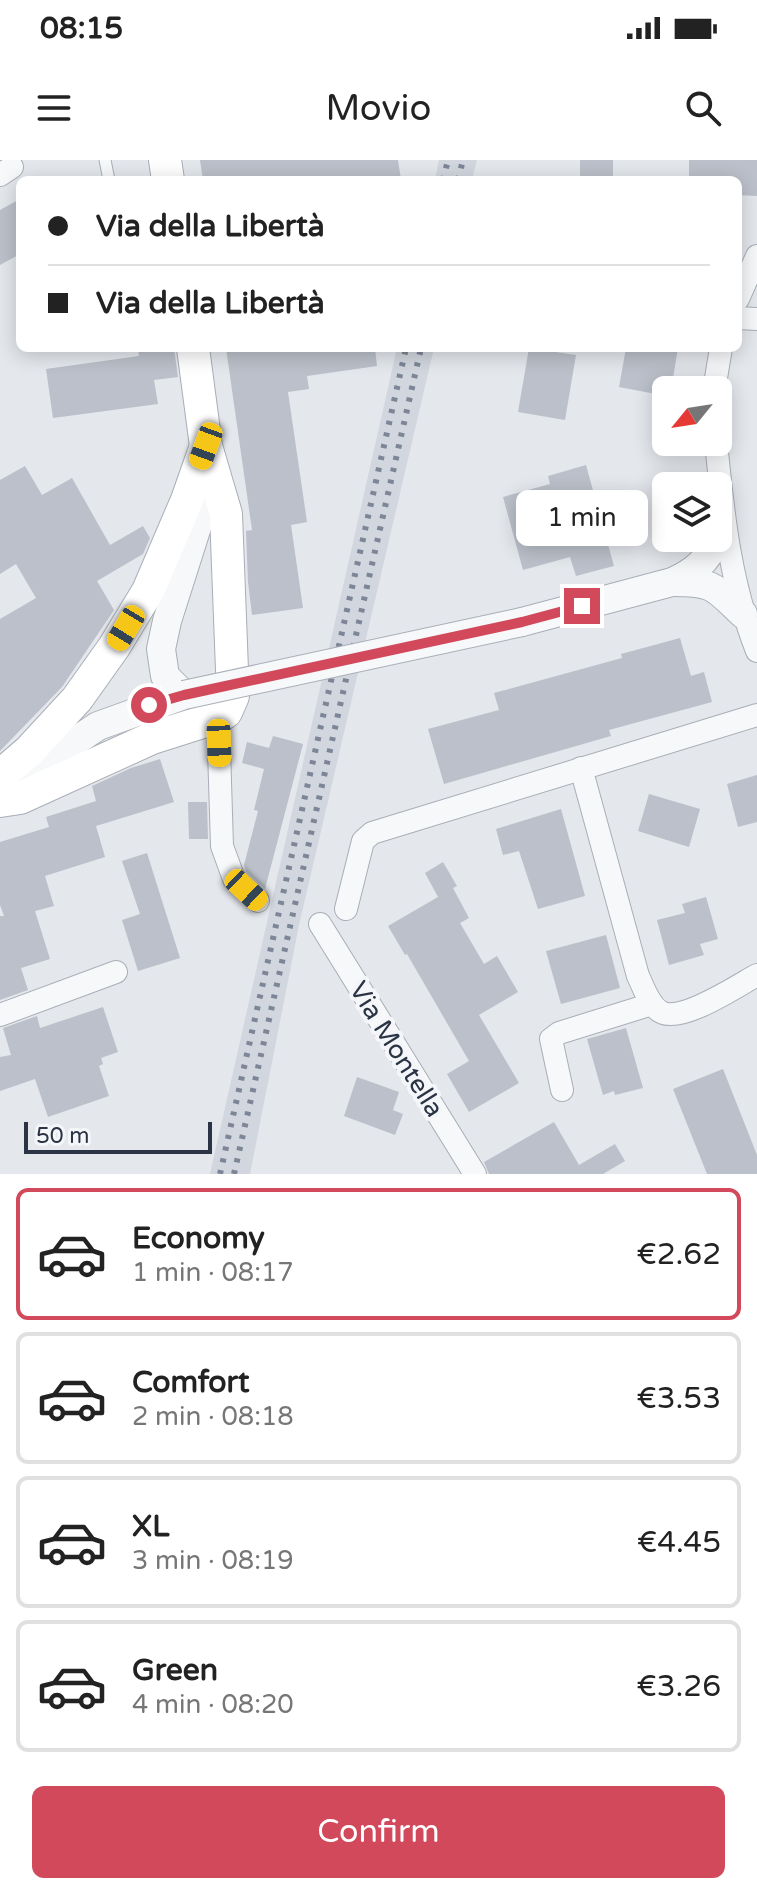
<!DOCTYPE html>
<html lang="en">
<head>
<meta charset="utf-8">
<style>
	body { margin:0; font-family:"Varela Round",sans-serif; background:#f2f2f2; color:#222; height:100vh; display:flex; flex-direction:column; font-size:30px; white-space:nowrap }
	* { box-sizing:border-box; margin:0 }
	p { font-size:26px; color:#767676 }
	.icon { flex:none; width:44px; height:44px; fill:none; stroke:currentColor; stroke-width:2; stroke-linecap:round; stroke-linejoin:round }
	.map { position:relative; height:1014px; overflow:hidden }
	.sheet { display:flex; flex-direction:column; background:#fff; flex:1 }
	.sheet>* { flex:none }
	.hud { position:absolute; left:16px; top:16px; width:726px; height:176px; border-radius:12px; box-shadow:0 4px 20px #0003; display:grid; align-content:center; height:176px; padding:0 32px; background:#fff }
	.needle { width:52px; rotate:240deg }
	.buttons { position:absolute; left:652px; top:216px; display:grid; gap:16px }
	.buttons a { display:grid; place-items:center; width:80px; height:80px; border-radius:12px; background:#fff; box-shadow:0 4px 20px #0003; font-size:40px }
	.scale { position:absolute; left:24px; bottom:20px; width:188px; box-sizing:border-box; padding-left:8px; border:4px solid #2b3445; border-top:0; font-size:22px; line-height:28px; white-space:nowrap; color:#2b3445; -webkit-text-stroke:6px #f4f6f9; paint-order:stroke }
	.end { position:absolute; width:36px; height:36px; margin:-18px; border:10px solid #d1495b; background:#fff; box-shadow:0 0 0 4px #fff }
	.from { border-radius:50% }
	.bubble { position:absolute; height:56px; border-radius:12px; background:#fff; box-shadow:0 4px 20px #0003; font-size:26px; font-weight:600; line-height:56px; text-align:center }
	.car { position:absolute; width:24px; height:48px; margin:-24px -12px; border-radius:10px; box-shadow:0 0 6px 2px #0007; background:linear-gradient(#f5c518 24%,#345 0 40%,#f5c518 0 76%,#345 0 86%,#f5c518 0) }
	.hud b { display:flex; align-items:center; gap:28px; height:76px; font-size:30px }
	.hud b+b { border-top:2px solid #e0e0e0 }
	.hud i { width:20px; height:20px; background:#222 }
	ul { padding:14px 0 0; list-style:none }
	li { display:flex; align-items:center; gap:24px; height:132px; margin:0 16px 12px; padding:0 16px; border:4px solid #e0e0e0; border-radius:12px }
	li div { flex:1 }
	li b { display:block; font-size:30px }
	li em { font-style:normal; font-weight:600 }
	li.current { border-color:#d1495b }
	li>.icon { width:72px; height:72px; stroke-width:1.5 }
	.button { display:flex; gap:16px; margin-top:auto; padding:16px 32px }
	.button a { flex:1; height:92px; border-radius:12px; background:#d1495b; color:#fff; font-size:32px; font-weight:600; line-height:92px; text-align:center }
	.status { display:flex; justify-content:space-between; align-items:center; height:56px; padding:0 40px; background:#fff; direction:ltr }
	.status svg { height:22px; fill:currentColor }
	header { display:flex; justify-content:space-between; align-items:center; height:104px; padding:0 32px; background:#fff; font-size:36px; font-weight:600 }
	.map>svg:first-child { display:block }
	.built { fill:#d2d6de }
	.building { fill:#bbc0ca }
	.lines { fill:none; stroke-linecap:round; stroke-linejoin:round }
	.service-casing { stroke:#a9aeb7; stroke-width:13 }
	.minor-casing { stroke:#a9aeb7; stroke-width:24 }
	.tertiary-casing { stroke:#a9aeb7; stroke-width:30 }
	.secondary-casing { stroke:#a9aeb7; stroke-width:34 }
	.service { stroke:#f7f8fa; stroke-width:11 }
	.minor { stroke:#f7f8fa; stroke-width:22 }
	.tertiary { stroke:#f7f8fa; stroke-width:28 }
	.secondary { stroke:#fff; stroke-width:32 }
	.rail { stroke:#7d8696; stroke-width:6; stroke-dasharray:4 8; stroke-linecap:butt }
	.tertiary-bridge-casing { stroke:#a9aeb7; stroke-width:30; stroke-linecap:butt }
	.tertiary-bridge { stroke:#f7f8fa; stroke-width:28 }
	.route { stroke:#d1495b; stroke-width:10 }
	.labels { text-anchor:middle; stroke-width:8; stroke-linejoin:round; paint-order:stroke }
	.street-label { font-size:26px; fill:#2b3445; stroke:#f4f6f9 }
</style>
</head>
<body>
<div class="status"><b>08:15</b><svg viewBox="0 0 49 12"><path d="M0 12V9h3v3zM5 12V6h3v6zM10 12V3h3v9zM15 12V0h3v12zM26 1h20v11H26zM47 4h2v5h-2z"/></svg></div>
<header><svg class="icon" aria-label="menu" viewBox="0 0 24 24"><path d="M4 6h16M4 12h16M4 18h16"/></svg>Movio<svg class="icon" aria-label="search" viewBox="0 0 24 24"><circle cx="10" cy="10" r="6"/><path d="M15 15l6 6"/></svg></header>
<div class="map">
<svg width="757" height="1014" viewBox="0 0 757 1014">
	<rect width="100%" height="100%" fill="#e4e7ec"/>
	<g class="built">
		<polygon points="439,0 477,0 472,20 435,20"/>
		<polygon points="397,188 434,188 299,765 250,1014 210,1014"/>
	</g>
	<g class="building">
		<polygon points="200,0 398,0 401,20 203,20"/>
		<rect x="580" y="0" width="33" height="20"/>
		<polygon points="689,0 757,0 757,36 738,35 738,20 689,20"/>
		<polygon points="20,39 20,94 0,105 0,50"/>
		<polygon points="138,188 174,188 178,217 154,220 158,244 53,258 46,209 139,196"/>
		<polygon points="226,188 375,188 377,206 307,216 309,229 288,232 307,362 291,365 303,448 252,455 248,422 246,371 252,370"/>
		<polygon points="529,188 576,195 565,260 518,252"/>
		<polygon points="626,188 678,188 671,230 666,230 666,236 619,227"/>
		<polygon points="586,305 614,406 576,416 570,397 523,410 503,337 550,324 548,316"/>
		<polygon points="25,306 42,335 72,318 110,385 143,366 150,378 143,394 97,421 114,450 62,527 0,591 0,459 36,438 16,404 0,414 0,320"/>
		<polygon points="680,478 691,516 704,512 712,542 609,570 611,576 444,624 428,569 499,550 494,533 622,498 621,494"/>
		<polygon points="273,576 303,584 265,729 246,711 244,705 258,651 254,650 264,609 242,603 247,582 269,588"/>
		<polygon points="160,599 174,642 96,666 105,697 45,716 54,746 35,751 50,799 21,808 28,830 0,840 0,756 4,756 0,745 0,682 49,667 46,657 96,641 92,626 131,608"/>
		<polygon points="757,615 757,662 738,667 727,624"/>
		<polygon points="649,634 700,649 689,687 638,671"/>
		<polygon points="188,642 207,642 208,679 189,679"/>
		<polygon points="561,649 585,736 538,749 519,691 503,695 496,669"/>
		<polygon points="147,693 180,798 138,811 122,760 140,754 122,701"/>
		<polygon points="443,702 457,726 453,728 469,758 460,763 484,804 497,796 518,832 479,855 519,923 469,952 447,914 469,901 407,794 405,795 388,766 438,737 425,713"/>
		<polygon points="706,737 718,779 700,784 704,795 669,805 657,760 685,753 682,744"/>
		<polygon points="606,775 620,828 561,844 546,791"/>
		<polygon points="103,847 118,892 101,898 103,904 99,906 109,936 48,957 35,919 0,931 0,897 11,895 3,868 37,856 40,868"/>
		<polygon points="626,868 643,928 615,935 614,931 603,935 587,879"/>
		<polygon points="723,909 757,995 757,1014 707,1014 673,929"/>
		<polygon points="357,917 399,932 393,950 403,954 395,975 344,956"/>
		<polygon points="554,962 579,1005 615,984 625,1001 603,1014 489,1014 484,1002"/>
	</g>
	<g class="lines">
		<defs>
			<polyline id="service" points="105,0 109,20"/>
			<g id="minor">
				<polyline points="0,15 12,7"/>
				<polyline points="738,139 757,96"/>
				<polyline points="738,158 757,159"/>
				<polyline points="714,230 721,188"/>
				<path d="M716 282C723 354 730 423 757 491"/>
				<polyline points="218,557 222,686 234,719 258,741"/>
				<path d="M581 608 638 816C644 828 650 848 663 853 685 861 737 826 757 815"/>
				<polyline points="346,749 363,681 372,673 757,555"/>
				<polyline points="320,764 475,1014"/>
				<polyline points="0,855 116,812"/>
				<polyline points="562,930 551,879 559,873 652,844"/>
			</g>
			<g id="tertiary">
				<path d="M673 422C715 422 714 427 743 454"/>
				<path d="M522 462 672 422C695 412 707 401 718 378"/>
				<polyline points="4,629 98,566 184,535 165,516 161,489 167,461 203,348 205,303"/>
			</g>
			<g id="secondary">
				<polyline points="165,0 168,20"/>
				<polyline points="0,616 29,591 77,539 114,487 148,431 187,340 206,286"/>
				<polyline points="0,641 20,638 152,578 218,557 226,552 233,536 226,354 206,286 193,188"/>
			</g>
		</defs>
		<use href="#service" class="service-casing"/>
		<use href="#minor" class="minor-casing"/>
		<use href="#tertiary" class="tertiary-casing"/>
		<use href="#secondary" class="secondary-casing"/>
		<use href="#service" class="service"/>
		<use href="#minor" class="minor"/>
		<use href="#tertiary" class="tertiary"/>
		<use href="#secondary" class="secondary"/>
		<g class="rail">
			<polyline points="443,20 448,0"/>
			<polyline points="458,20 463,0"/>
			<polyline points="220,1014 406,188"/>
			<polyline points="234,1014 421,188"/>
		</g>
		<defs>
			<polyline id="tertiary-bridge" points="184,535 522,462"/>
		</defs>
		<use href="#tertiary-bridge" class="tertiary-bridge-casing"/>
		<use href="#tertiary-bridge" class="tertiary-bridge"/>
	</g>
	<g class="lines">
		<polyline class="route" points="149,545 184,535 522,462 582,446"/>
	</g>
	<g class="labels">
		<g class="street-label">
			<text transform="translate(397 889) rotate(58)" y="9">Via Montella</text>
		</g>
	</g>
</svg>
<div class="buttons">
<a><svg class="needle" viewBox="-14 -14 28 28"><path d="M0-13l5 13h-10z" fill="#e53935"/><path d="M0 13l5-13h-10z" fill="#767676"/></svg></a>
<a><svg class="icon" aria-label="layers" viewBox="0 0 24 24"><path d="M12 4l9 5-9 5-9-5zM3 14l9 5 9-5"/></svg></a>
</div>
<div class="scale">50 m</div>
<i class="end from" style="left:149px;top:545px"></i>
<i class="end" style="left:582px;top:446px"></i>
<div class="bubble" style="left:516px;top:330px;width:132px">1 min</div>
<i class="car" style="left:206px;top:286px;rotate:200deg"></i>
<i class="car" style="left:126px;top:468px;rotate:211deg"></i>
<i class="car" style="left:219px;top:583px;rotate:178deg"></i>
<i class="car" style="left:246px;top:730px;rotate:133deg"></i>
<div class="hud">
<b><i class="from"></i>Via della Libertà</b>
<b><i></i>Via della Libertà</b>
</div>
</div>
<section class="sheet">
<ul>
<li class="current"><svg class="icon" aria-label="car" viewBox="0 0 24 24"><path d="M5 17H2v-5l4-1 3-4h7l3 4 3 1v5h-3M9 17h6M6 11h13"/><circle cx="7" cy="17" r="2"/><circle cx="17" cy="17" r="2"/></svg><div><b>Economy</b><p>1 min · 08:17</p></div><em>€2.62</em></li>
<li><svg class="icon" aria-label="car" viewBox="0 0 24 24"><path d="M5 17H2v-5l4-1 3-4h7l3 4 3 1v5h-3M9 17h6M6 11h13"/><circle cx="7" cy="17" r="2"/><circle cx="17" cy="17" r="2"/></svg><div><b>Comfort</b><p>2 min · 08:18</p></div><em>€3.53</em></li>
<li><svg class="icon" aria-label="car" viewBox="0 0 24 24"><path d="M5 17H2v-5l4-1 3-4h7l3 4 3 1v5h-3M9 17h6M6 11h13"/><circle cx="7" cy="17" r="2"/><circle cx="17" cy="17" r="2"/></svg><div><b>XL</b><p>3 min · 08:19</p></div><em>€4.45</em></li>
<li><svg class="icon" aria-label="car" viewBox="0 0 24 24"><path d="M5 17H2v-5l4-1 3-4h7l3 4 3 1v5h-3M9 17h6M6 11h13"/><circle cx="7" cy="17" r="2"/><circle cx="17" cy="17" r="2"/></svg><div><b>Green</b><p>4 min · 08:20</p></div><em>€3.26</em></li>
</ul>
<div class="button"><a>Confirm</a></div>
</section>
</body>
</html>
